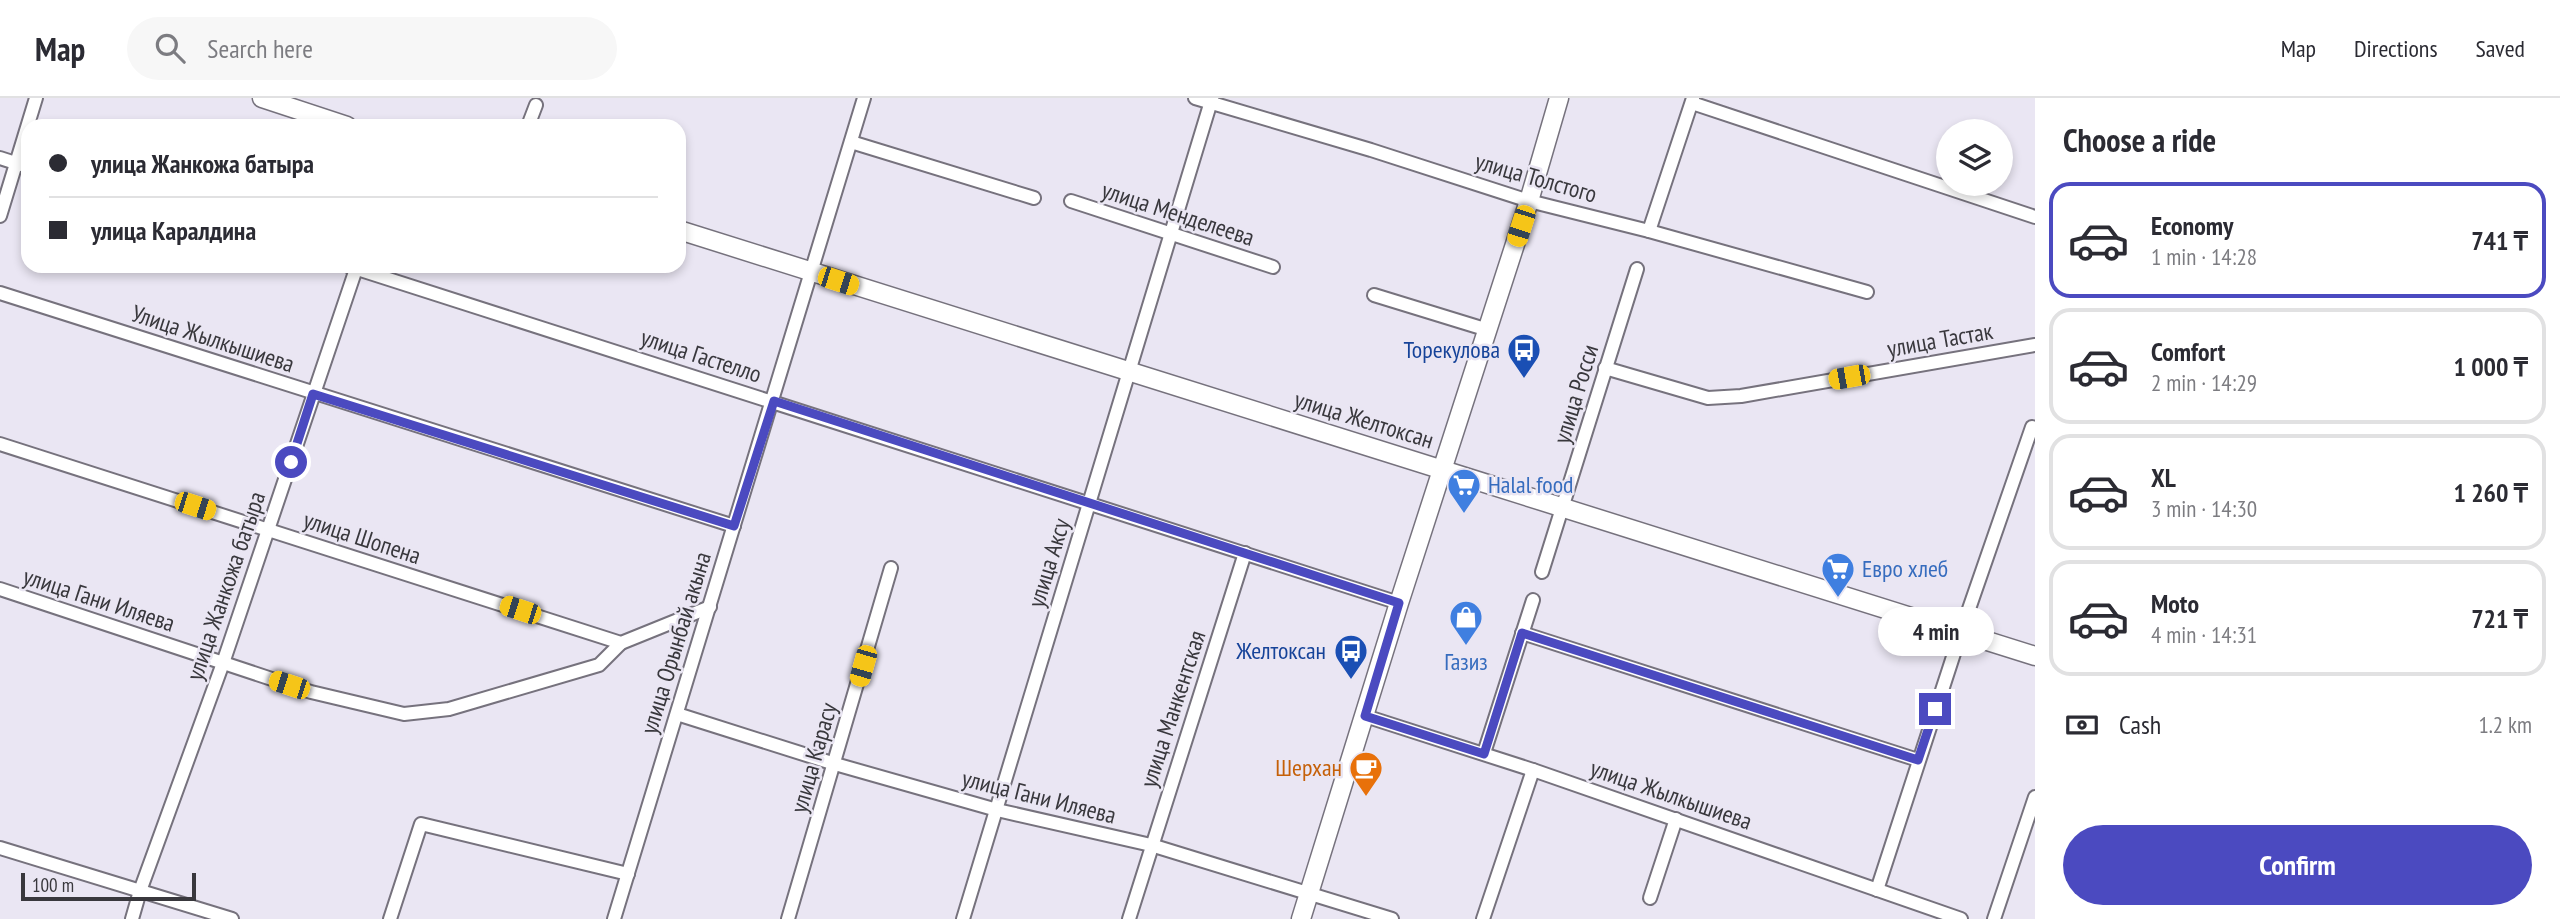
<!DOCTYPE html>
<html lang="en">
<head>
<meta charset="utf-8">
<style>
	body { margin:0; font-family:"PT Sans Narrow",sans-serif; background:#f7f7f7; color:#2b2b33; height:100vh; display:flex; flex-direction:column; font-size:26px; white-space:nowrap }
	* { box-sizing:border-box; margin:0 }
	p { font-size:23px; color:#7c7c81 }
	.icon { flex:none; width:38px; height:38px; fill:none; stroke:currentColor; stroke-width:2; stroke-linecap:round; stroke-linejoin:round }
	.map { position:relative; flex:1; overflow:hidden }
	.drawer { display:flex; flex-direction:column; background:#fff; width:525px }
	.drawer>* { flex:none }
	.banner { position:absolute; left:21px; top:21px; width:665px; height:154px; border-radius:21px; box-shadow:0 4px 10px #0003; display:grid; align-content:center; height:154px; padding:0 28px; background:#fff }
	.tools { position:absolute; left:1936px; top:21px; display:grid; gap:14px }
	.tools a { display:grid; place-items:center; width:77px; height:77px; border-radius:50%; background:#fff; box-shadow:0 4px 10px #0003; font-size:35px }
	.scale { position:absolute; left:21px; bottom:18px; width:175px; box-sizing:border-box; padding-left:7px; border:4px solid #39383d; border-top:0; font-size:19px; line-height:24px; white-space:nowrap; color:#39383d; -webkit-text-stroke:5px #eae6f3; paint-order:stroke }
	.end { position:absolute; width:32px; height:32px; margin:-16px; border:9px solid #4b4ac0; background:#fff; box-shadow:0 0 0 4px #fff }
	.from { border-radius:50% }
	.bubble { position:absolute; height:49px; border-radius:24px; background:#fff; box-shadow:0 4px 10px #0003; font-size:23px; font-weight:600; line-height:49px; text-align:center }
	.car { position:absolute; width:21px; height:42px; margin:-21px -10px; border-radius:9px; box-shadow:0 0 5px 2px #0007; background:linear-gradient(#f5c518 24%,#345 0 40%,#f5c518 0 76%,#345 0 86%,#f5c518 0) }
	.banner b { display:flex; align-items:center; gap:24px; height:66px; font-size:26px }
	.banner b+b { border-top:2px solid #e1e1e2 }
	.banner i { width:18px; height:18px; background:#2b2b33 }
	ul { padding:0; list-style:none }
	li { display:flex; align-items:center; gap:21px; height:116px; margin:0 14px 10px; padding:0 14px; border:4px solid #e1e1e2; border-radius:21px }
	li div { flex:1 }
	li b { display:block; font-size:26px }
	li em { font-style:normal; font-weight:600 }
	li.active { border-color:#4b4ac0 }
	li>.icon { width:63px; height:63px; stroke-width:1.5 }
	h2 { padding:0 28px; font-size:32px; line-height:84px }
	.pay { display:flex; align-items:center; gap:18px; height:77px; padding:0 28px; font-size:26px }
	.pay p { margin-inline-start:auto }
	.button { display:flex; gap:14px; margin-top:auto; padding:14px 28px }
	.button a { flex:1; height:80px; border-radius:42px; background:#4b4ac0; color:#fff; font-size:28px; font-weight:600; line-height:80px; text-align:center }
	header { display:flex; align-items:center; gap:42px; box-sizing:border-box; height:98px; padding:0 35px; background:#fff; border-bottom:2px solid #e1e1e2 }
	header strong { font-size:33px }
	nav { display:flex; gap:38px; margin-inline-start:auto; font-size:24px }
	.search { width:490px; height:63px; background:#f7f7f7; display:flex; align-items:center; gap:18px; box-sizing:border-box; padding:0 24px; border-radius:38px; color:#7c7c81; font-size:26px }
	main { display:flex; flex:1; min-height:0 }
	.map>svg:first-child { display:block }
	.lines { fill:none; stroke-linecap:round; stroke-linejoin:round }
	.minor-casing { stroke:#76727d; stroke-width:16 }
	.secondary-casing { stroke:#76727d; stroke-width:21 }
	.minor { stroke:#fff; stroke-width:12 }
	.secondary { stroke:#fff; stroke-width:18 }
	.route { stroke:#4b4ac0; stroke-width:9 }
	.labels { text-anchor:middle; stroke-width:5; stroke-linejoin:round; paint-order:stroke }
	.street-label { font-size:24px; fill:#39383d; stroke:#eae6f3 }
	.transit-label { font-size:24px; fill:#164399; stroke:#eae6f3; text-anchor:end }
	.shop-label { font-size:24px; fill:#366cbe; stroke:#eae6f3; text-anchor:start }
	.food-label { font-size:24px; fill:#c56008; stroke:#eae6f3; text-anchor:end }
</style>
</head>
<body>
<header>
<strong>Map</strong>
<div class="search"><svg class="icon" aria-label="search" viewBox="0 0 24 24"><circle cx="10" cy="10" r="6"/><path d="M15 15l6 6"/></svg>Search here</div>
<nav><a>Map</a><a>Directions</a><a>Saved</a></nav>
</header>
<main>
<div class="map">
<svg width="2035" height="821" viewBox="0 0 2035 821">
	<rect width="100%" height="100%" fill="#eae6f3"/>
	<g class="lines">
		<defs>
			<g id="minor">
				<polyline points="1195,0 1371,52 1529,103 1649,133 1867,194"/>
				<polyline points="1692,5 2035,119"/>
				<polyline points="528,28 536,7"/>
				<polyline points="851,44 1034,100"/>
				<polyline points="0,60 28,69"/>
				<polyline points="1071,103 1273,169"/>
				<polyline points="0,118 36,0"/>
				<polyline points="1649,133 1693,0"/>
				<polyline points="348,168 1399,505"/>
				<polyline points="0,195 734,428"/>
				<polyline points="1374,197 1488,232"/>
				<polyline points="1605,270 1708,300 1741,298 2035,247"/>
				<polyline points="0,346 621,545 710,509"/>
				<polyline points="1542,474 1637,171"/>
				<polyline points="0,491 311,594 404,616 449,611 599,567 621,545"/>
				<polyline points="1522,535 1918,662"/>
				<polyline points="677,616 835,666 997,712 1151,747 1392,821"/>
				<polyline points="1365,618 1533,672 1961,821"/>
				<polyline points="1484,655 1533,502"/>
				<polyline points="0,750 232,821"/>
				<polyline points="1877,792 1961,534 2032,329"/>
				<polyline points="1650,800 1676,721"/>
				<polyline points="132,821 140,793 223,565 357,168"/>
				<polyline points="390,821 421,726 628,776"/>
				<polyline points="614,821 864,0"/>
				<polyline points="788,821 891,470"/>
				<polyline points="963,821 1212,0"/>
				<polyline points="1129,821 1245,455"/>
				<polyline points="1483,821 1533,672"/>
				<polyline points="1994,821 2035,699"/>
			</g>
			<g id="secondary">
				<polyline points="262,0 347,28"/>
				<polyline points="679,132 2035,558"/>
				<polyline points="1301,821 1399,505 1529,103 1559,0"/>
			</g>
		</defs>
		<use href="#minor" class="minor-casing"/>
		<use href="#secondary" class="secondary-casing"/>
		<use href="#minor" class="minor"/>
		<use href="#secondary" class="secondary"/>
	</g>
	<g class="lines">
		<polyline class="route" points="291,364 313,296 734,428 774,303 1399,505 1365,618 1484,656 1522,535 1918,662 1935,611"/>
	</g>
	<defs>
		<symbol id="bus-pin" viewBox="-11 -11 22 30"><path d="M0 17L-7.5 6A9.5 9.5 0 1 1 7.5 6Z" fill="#1a4fb4" stroke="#eae6f3"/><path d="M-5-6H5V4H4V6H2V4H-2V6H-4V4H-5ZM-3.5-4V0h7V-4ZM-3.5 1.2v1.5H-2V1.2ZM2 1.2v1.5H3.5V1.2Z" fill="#fff"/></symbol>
		<symbol id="supermarket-pin" viewBox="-11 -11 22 30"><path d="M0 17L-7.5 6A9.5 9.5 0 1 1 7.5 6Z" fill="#3f7fe0" stroke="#eae6f3"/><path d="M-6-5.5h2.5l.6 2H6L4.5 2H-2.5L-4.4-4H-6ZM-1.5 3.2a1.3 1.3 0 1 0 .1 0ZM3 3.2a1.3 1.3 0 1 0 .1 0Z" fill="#fff"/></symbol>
		<symbol id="shop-pin" viewBox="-11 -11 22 30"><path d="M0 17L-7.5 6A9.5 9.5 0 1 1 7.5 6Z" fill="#3f7fe0" stroke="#eae6f3"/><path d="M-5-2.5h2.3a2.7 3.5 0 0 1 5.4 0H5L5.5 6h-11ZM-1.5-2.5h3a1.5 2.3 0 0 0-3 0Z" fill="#fff"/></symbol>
		<symbol id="cafe-pin" viewBox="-11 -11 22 30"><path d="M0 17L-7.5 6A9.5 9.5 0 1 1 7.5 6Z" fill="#e8710a" stroke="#eae6f3"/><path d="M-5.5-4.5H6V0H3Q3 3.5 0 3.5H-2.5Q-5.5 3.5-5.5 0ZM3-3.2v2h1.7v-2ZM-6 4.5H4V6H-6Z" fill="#fff"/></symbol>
	</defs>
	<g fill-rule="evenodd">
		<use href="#bus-pin" x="1505" y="233" width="38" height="52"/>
		<use href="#supermarket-pin" x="1445" y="368" width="38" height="52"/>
		<use href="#supermarket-pin" x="1819" y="452" width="38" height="52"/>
		<use href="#shop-pin" x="1447" y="500" width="38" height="52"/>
		<use href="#bus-pin" x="1332" y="534" width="38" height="52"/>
		<use href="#cafe-pin" x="1347" y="651" width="38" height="52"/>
	</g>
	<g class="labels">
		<g class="street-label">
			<text transform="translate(1536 80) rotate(16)" y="8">улица Толстого</text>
			<text transform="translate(1178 116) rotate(18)" y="8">улица Менделеева</text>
			<text transform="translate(213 241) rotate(18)" y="8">Улица Жылкышиева</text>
			<text transform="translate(1940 242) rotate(-10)" y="8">улица Тастак</text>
			<text transform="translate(701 258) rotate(18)" y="8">улица Гастелло</text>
			<text transform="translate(1576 296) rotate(-73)" y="8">улица Росси</text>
			<text transform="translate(1364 322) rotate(17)" y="8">улица Желтоксан</text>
			<text transform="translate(362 440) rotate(18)" y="8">улица Шопена</text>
			<text transform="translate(1049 465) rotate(-73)" y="8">улица Аксу</text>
			<text transform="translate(226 488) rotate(-71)" y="8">улица Жанкожа батыра</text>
			<text transform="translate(99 502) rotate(18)" y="8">улица Гани Иляева</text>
			<text transform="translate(676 545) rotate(-73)" y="8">улица Орынбай акына</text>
			<text transform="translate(1173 611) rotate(-72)" y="8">улица Манкентская</text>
			<text transform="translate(814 660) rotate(-74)" y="8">улица Карасу</text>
			<text transform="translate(1671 697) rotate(19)" y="8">улица Жылкышиева</text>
			<text transform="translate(1039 699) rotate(14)" y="8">улица Гани Иляева</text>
		</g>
		<g class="transit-label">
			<text x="1500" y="260">Торекулова</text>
			<text x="1326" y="561">Желтоксан</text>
		</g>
		<g class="shop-label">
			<text x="1488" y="395">Halal food</text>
			<text x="1862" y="479">Евро хлеб</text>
			<text x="1466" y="572" text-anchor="middle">Газиз</text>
		</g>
		<g class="food-label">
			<text x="1342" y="678">Шерхан</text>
		</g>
	</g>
</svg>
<div class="tools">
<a><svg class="icon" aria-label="layers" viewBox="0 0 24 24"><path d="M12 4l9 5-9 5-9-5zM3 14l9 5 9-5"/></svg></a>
</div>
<div class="scale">100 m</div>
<i class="end from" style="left:291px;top:364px"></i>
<i class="end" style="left:1935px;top:611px"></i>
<div class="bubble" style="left:1878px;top:509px;width:116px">4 min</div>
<i class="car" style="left:1521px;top:128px;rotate:198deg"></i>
<i class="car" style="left:838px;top:183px;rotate:108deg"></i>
<i class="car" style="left:1849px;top:279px;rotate:260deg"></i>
<i class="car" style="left:195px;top:408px;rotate:108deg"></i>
<i class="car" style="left:520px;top:512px;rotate:288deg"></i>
<i class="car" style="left:863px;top:568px;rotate:196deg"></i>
<i class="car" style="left:289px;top:587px;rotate:288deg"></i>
<div class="banner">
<b><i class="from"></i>улица Жанкожа батыра</b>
<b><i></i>улица Каралдина</b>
</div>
</div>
<section class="drawer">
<h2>Choose a ride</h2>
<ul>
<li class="active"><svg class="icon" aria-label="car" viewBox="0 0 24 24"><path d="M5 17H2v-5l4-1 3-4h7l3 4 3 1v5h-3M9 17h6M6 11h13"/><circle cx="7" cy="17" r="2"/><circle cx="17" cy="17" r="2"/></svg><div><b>Economy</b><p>1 min · 14:28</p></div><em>741 ₸</em></li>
<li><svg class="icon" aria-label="car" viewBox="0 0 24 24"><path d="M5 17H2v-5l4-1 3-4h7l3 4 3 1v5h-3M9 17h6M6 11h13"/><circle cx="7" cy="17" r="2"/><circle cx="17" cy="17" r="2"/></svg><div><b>Comfort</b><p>2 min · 14:29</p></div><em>1 000 ₸</em></li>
<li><svg class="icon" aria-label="car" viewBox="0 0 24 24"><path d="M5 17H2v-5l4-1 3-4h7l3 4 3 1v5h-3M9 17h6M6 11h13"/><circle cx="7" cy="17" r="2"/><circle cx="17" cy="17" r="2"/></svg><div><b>XL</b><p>3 min · 14:30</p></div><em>1 260 ₸</em></li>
<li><svg class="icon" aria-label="car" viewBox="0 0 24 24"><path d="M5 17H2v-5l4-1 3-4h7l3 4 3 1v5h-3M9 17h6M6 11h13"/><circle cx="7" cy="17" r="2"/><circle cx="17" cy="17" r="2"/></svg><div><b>Moto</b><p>4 min · 14:31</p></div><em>721 ₸</em></li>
</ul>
<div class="pay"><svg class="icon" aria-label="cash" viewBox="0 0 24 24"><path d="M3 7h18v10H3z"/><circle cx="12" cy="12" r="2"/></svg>Cash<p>1.2 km</p></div>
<div class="button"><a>Confirm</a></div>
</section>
</main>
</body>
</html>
